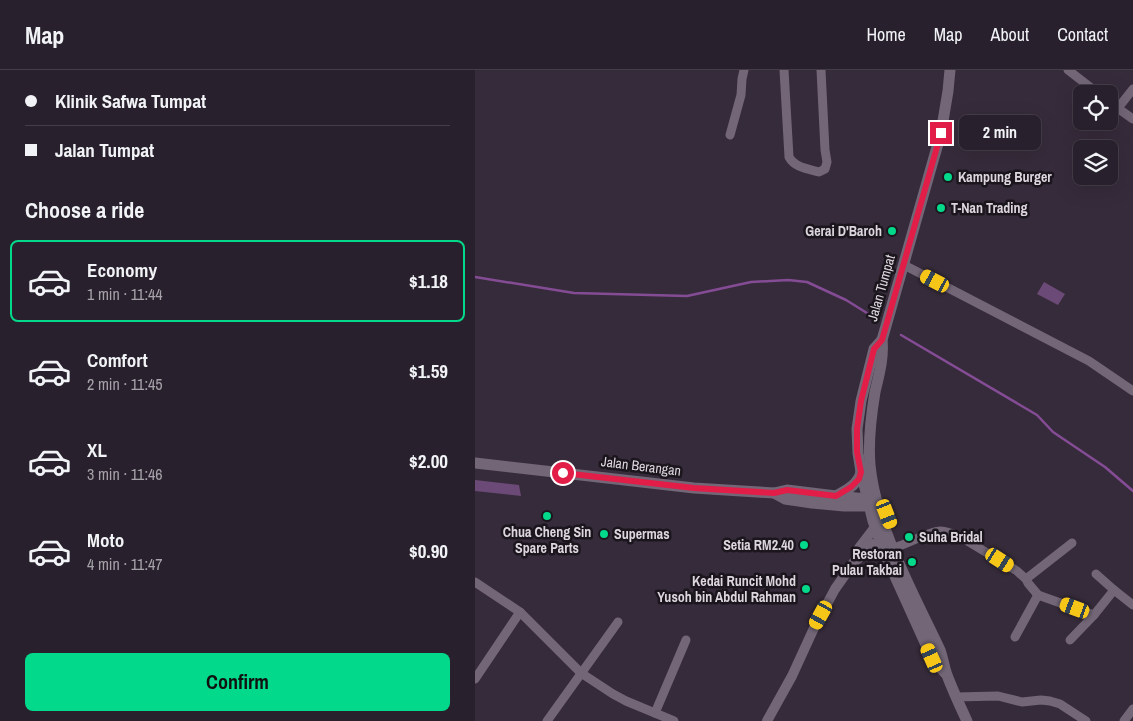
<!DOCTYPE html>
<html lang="en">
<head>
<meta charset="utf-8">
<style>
	body { margin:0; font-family:"Archivo Narrow",sans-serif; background:#342d38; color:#f1f3f6; height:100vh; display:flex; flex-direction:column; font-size:19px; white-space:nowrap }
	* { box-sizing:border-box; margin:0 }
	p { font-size:16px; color:#a5a3a9 }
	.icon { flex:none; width:28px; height:28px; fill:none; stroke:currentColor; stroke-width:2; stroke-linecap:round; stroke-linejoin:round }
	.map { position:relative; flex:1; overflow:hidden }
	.panel { display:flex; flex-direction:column; background:#28202c; width:475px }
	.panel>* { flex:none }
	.guide { display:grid; align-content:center; height:110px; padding:0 25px; background:#28202c }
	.tools { position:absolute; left:598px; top:15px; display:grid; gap:10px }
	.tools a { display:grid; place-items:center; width:45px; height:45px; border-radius:8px; background:#28202c; box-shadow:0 5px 20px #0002,0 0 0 1px #443e48; font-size:25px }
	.end { position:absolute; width:22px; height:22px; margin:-11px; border:6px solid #e11d48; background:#fff; box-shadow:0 0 0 2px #fff }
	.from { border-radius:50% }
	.bubble { position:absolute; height:35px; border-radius:8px; background:#28202c; box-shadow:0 5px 20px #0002,0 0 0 1px #443e48; font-size:16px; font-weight:700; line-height:35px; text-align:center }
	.car { position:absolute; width:15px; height:30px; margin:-15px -8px; border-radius:6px; box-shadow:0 0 4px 1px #0007; background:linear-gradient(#f5c518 24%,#345 0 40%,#f5c518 0 76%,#345 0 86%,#f5c518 0) }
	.guide b { display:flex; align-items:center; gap:18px; height:48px; font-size:19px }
	.guide b+b { border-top:1px solid #443e48 }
	.guide i { width:12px; height:12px; background:#f1f3f6 }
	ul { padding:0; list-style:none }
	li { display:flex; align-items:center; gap:15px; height:82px; margin:0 10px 8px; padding:0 15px; border:2px solid transparent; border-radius:8px }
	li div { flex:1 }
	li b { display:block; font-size:19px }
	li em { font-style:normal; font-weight:700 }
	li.selected { border-color:#02d98b }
	li>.icon { width:45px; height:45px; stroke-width:1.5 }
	h2 { padding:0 25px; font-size:22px; line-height:60px }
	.primary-button { display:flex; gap:10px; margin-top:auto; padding:10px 25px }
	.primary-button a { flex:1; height:58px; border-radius:8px; background:#02d98b; color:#111; font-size:20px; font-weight:700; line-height:58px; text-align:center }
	header { display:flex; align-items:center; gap:30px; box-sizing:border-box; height:70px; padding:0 25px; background:#28202c; border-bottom:1px solid #443e48 }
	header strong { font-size:24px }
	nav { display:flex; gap:28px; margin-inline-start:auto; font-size:18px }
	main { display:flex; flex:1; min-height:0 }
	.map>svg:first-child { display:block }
	.green { fill:#6c4a77 }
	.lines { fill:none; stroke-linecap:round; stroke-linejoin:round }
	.stream { stroke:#854c96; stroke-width:2.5 }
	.minor { stroke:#726677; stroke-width:9 }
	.tertiary { stroke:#726677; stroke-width:10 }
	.secondary { stroke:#726677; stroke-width:11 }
	.route { stroke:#e11d48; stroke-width:6 }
	.poi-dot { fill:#02d98b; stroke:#1b161d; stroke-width:2 }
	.labels { text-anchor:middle; stroke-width:5; stroke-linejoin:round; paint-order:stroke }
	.poi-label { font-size:14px; font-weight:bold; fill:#ddd6df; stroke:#1b161d; text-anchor:start }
	.street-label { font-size:14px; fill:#ddd6df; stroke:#1b161d }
</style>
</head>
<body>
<header>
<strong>Map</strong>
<nav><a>Home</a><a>Map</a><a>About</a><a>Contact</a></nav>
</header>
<main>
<section class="panel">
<div class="guide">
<b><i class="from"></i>Klinik Safwa Tumpat</b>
<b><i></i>Jalan Tumpat</b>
</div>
<h2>Choose a ride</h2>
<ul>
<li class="selected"><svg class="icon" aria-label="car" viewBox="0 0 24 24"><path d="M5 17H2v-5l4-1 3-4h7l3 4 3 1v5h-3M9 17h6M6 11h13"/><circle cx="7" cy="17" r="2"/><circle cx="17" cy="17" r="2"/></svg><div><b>Economy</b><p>1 min · 11:44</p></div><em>$1.18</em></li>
<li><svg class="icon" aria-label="car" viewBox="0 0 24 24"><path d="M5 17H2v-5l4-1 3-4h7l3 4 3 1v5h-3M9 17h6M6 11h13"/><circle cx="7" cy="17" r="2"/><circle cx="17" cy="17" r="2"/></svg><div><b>Comfort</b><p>2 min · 11:45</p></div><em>$1.59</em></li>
<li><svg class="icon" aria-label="car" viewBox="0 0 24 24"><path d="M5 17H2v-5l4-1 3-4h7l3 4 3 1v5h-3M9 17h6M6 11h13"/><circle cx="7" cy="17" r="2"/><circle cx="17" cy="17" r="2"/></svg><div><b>XL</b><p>3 min · 11:46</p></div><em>$2.00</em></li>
<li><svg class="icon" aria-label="car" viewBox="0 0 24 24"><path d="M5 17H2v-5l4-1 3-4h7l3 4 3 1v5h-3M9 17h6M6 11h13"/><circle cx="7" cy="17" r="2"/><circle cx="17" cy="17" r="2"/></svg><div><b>Moto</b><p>4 min · 11:47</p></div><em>$0.90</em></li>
</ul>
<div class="primary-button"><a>Confirm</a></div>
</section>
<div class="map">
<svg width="658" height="651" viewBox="0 0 658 651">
	<rect width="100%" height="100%" fill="#362b3a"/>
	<g class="green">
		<polygon points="569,212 590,224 583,235 562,224"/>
		<polygon points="0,410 44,415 46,426 0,421"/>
	</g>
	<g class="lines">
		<g class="stream">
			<polyline points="0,207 99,223 212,226 276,212 313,210 332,212 371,230 400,248"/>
			<polyline points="426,265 562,345 578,362 630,397 658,421"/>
		</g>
		<g class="minor">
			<path d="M309 0 314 87C320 98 334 99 344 102L350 99 352 92 350 80 346 0"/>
			<polyline points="593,0 624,24"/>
			<polyline points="634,32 658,49"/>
			<polyline points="643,38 658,19"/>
			<polyline points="255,65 266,25 267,9 269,0"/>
			<polyline points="429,195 614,291 658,321"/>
			<path d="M424 476C436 472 453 462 465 461 472 461 478 464 484 466L542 501 551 509 553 513 563 525 619 545 639 520"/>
			<polyline points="621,504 639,520 658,535"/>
			<polyline points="551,509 597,473"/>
			<polyline points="0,512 45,542 106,603 138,624 151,631 199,651"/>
			<polyline points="540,567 563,525"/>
			<polyline points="595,570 619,545"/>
			<polyline points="0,609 45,542"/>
			<polyline points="481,627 523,626 547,632 566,630 575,631 585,634 611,651"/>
			<polyline points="180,643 211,570"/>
			<polyline points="72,651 143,552"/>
			<polyline points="649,651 658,639"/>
		</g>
		<g class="tertiary">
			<polyline points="384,478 400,457 406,453"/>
			<polyline points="292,651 317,606 339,558 360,519 379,492 384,488 395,473"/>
		</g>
		<g class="secondary">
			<path d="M475 0 473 21 466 63 407 270C409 287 404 305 400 322 396 346 393 371 395 395 401 457 438 523 465 580 468 588 469 597 472 605 478 621 485 636 492 651"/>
			<polyline points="407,270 399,279 386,331 382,359 383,383 386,402 398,451 409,482 457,588 470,603"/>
			<polyline points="0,393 219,418 299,423 312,420 361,426 392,429 401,429"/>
			<polyline points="299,423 310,429 337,433 369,436 400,436"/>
			<path d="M361 426C371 420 383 415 386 402"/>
			<path d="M391 478C397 474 400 474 407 476"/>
		</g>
	</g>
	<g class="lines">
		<polyline class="route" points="88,403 219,418 299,423 312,420 361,426 376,417 384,409 386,402 382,382 382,359 386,331 399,279 407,270 466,63"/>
	</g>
	<g class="poi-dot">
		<circle cx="473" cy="107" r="5"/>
		<circle cx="466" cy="138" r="5"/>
		<circle cx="417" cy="161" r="5"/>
		<circle cx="72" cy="446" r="5"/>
		<circle cx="129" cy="464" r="5"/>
		<circle cx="434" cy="467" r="5"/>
		<circle cx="329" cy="475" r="5"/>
		<circle cx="437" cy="492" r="5"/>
		<circle cx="331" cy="519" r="5"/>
	</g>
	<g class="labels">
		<g class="poi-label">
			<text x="483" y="112">Kampung Burger</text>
			<text x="476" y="143">T-Nan Trading</text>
			<text x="407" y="166" text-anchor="end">Gerai D'Baroh</text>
			<text x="72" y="467" text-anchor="middle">Chua Cheng Sin<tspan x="72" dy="16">Spare Parts</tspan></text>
			<text x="139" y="469">Supermas</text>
			<text x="444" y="472">Suha Bridal</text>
			<text x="319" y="480" text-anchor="end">Setia RM2.40</text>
			<text x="427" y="489" text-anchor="end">Restoran<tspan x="427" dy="16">Pulau Takbai</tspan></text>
			<text x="321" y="516" text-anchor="end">Kedai Runcit Mohd<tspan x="321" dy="16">Yusoh bin Abdul Rahman</tspan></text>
		</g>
		<g class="street-label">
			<text transform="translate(406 218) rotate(-74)" y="5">Jalan Tumpat</text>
			<text transform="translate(166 396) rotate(7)" y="5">Jalan Berangan</text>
		</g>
	</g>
</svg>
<div class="tools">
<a><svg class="icon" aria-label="locate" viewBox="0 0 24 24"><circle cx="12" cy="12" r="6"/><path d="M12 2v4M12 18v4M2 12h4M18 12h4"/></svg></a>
<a><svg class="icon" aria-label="layers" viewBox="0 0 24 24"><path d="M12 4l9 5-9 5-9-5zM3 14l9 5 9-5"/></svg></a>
</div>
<i class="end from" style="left:88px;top:403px"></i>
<i class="end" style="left:466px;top:63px"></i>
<div class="bubble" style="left:484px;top:45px;width:82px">2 min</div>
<i class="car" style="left:460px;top:211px;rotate:298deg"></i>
<i class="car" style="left:412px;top:444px;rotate:159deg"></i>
<i class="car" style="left:525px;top:490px;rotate:123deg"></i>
<i class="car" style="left:600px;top:538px;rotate:290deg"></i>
<i class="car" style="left:346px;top:545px;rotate:209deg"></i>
<i class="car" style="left:457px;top:588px;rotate:336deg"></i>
</div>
</main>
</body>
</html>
